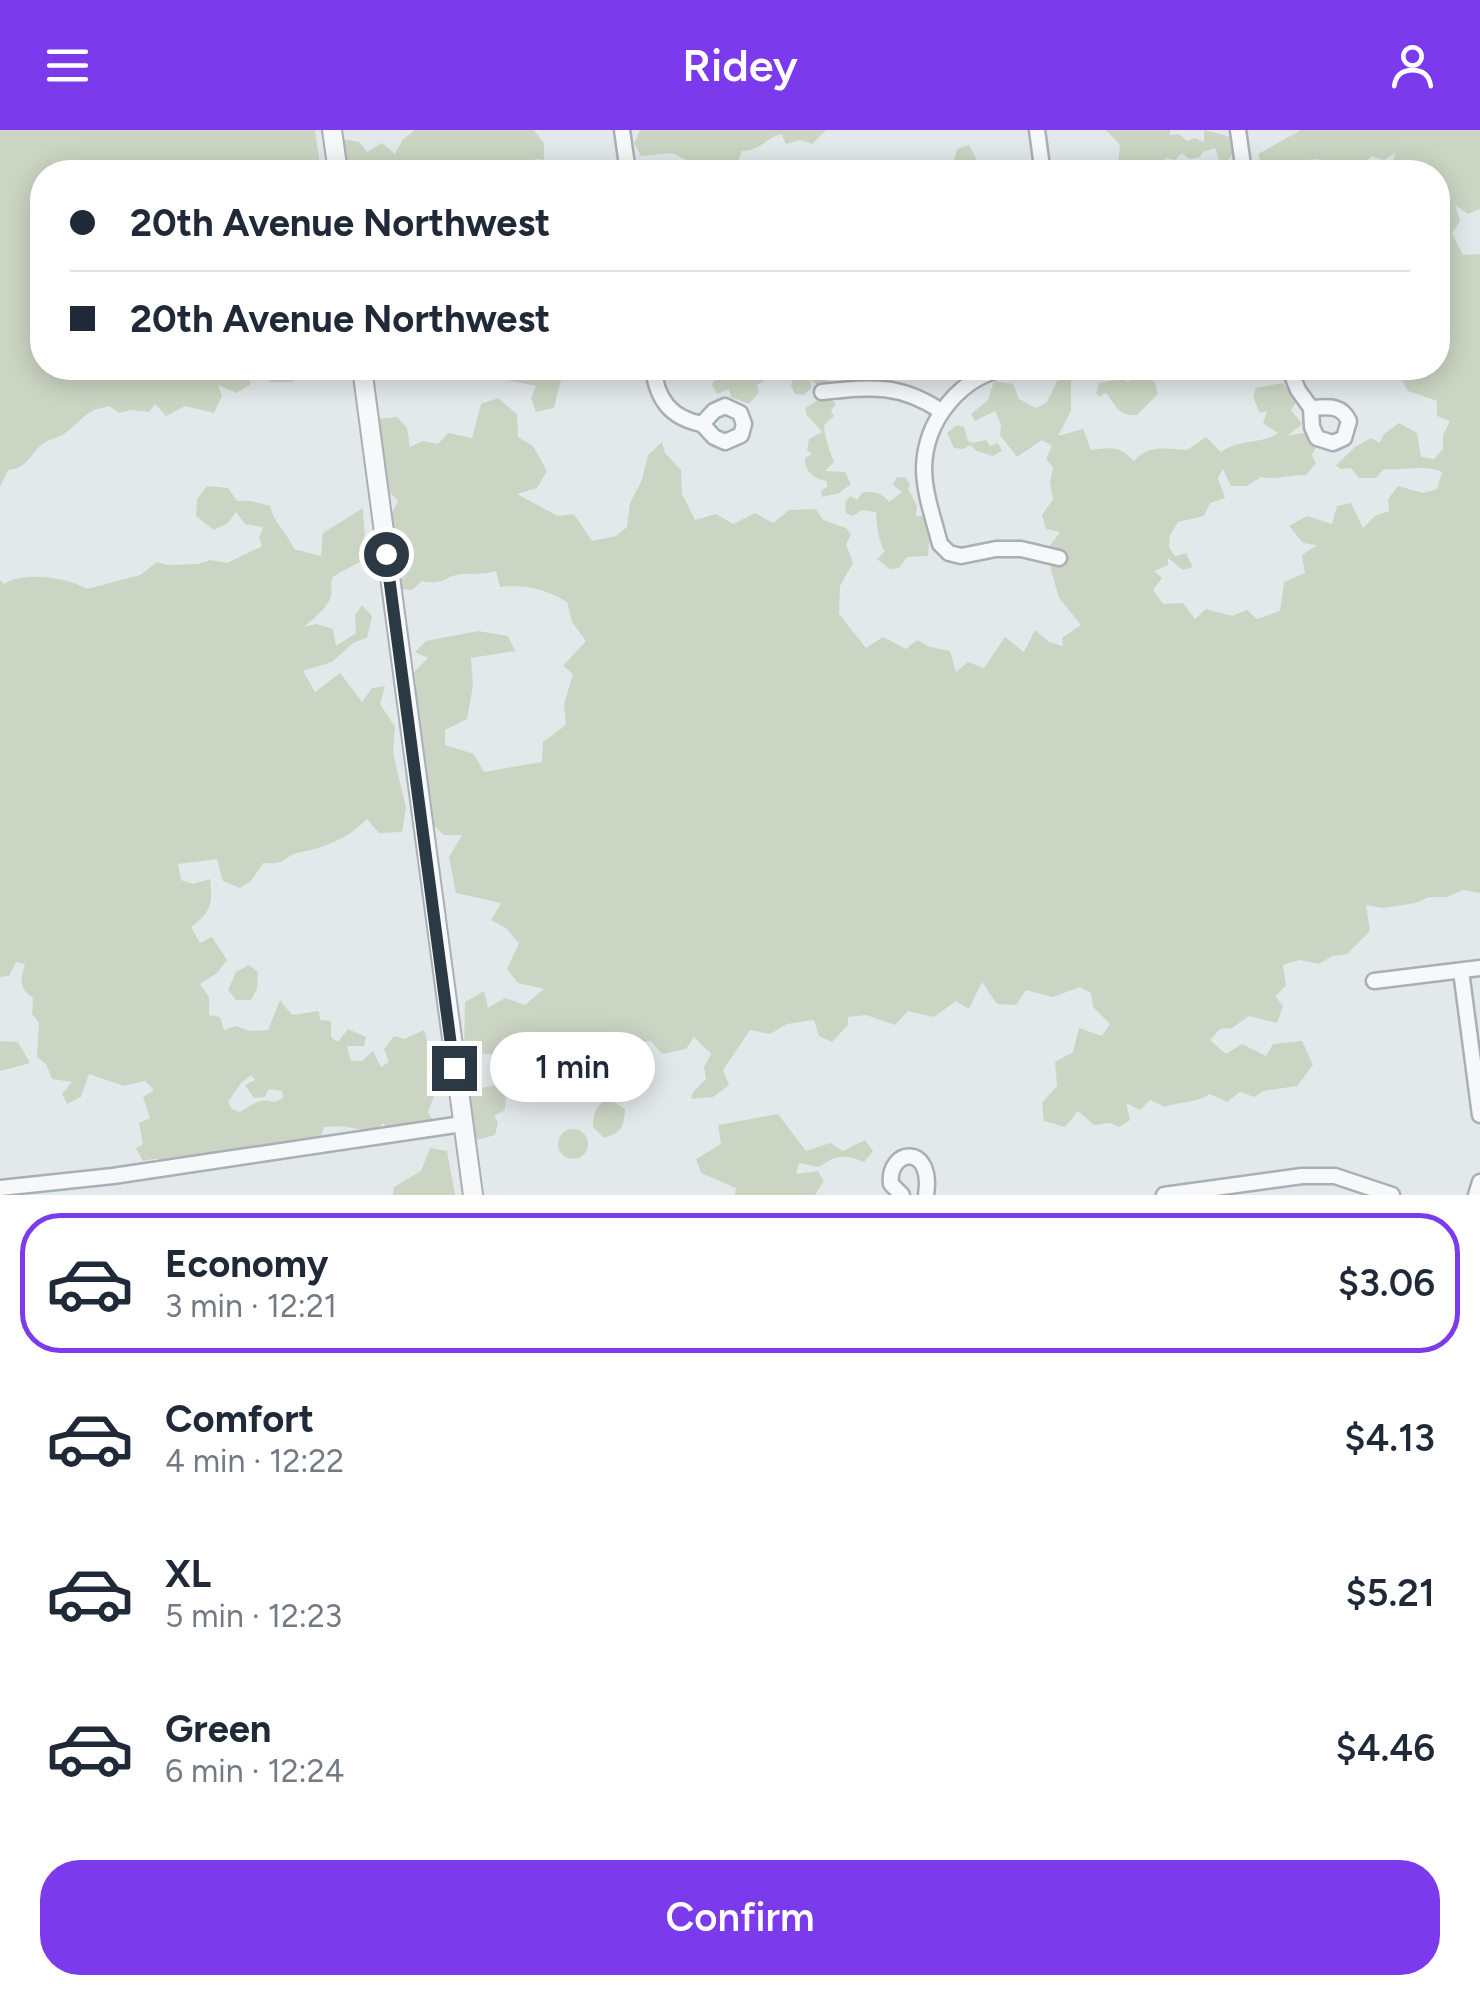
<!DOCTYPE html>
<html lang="en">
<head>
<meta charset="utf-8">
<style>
	body { margin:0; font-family:Figtree,sans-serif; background:#f6f6f7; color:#1f2937; height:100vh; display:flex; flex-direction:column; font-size:38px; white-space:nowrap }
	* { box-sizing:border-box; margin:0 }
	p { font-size:32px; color:#747a83 }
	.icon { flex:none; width:55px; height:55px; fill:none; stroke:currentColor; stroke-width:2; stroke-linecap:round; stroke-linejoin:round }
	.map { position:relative; height:1065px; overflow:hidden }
	.drawer { display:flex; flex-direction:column; background:#fff; flex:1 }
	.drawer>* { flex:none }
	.guide { position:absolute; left:30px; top:30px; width:1420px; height:220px; border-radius:40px; box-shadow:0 5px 25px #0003; display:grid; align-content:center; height:220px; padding:0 40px; background:#fff }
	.end { position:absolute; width:45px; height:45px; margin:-22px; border:12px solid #2b3944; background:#fff; box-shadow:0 0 0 5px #fff }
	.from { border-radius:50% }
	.bubble { position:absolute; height:70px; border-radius:35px; background:#fff; box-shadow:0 5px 25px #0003; font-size:32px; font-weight:600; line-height:70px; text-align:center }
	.guide b { display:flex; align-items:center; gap:35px; height:95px; font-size:38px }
	.guide b+b { border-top:2px solid #e0e1e3 }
	.guide i { width:25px; height:25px; background:#1f2937 }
	ul { padding:18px 0 0; list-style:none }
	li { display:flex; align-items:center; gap:30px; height:140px; margin:0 20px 15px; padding:0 20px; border:5px solid transparent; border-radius:40px }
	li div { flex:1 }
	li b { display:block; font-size:38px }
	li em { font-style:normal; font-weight:600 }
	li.selected { border-color:#7c3aed }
	li>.icon { width:90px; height:90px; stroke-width:1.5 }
	.action { display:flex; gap:20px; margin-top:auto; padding:20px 40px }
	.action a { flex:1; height:115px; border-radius:40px; background:#7c3aed; color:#fff; font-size:40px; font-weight:600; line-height:115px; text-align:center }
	header { display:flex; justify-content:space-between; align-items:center; height:130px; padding:0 40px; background:#7c3aed; color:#fff; font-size:45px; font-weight:600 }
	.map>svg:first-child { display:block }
	.green { fill:#ccd5c4; fill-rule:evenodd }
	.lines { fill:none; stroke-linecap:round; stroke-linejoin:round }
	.minor-casing { stroke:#a8b0b6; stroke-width:19 }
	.tertiary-casing { stroke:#a8b0b6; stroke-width:22 }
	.minor { stroke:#f6f8f9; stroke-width:14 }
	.tertiary { stroke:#f6f8f9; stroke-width:18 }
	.route { stroke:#2b3944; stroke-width:12 }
</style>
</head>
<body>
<header><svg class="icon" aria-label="menu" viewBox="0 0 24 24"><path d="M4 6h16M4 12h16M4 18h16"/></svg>Ridey<svg class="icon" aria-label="person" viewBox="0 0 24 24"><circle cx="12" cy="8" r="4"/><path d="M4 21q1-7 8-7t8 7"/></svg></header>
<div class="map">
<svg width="1480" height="1065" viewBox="0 0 1480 1065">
	<rect width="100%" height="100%" fill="#e3e8eb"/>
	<g class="green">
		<path d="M0 0H315L321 42H42V238H292L293 252H271L249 239 250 255 236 263 218 255 222 266 214 283 185 276 166 286 155 274 149 282 131 280 119 283 109 276C85 281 85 287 68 301 60 308 47 309 39 317 29 328 25 339 8 340L0 357Z"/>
		<polygon points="415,0 534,0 544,13 544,30 536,29 532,39 538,42 343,42 330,29 343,9 359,12 367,22 382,13 395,24 403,9"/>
		<path d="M640 0H826L812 14 800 10 786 14 781 4C766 8 760 21 742 21L737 34 729 36 718 34 710 42H678L686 30 672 23 641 26 634 13Z"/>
		<polygon points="1106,0 1170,0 1170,5 1179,4 1187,11 1195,8 1204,12 1204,0 1231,7 1234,23 1226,32 1230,34 1232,42 1208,42 1207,38 1219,29 1215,18 1203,22 1200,27 1189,29 1182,23 1175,30 1165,28 1165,39 1153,42 1122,42 1118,32 1120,15"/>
		<path d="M1301 0H1480V79L1468 84 1455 75 1460 91 1452 103 1463 125 1480 124V763L1463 760 1447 767H1429L1415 773 1383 778 1366 775 1370 801 1347 824 1332 826 1319 834 1299 830 1283 835 1286 856 1275 866 1283 876 1277 893 1249 886 1232 898 1220 899 1210 910 1226 924 1242 914 1266 926 1273 914 1302 911 1313 935 1297 956 1263 961 1254 967 1240 962 1227 972 1210 964C1196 973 1181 971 1165 977L1150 970 1140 980 1126 973 1130 990 1119 997 1110 993 1094 995 1078 981 1065 997 1044 991 1042 973 1057 956 1055 932 1073 922 1079 898 1102 906 1110 894 1093 877 1091 863 1080 857 1053 867 1026 860 1016 875 997 874 982 852 969 879 956 871 934 887 908 881 895 895 866 885 848 887V895L832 912 819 906 814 890 787 894 770 904 750 900 723 940 729 955 713 967 691 969 693 962 706 949 704 937 711 924 694 907 686 919 662 924 651 911 632 912 625 924 608 908 584 917H557L548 935 524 936 512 926 464 922 465 872 484 861 488 878 505 868 525 875 544 859 518 853 507 839 519 813 506 798 491 790 501 773 456 763 449 727 462 705H444L431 693 405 582 416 553 413 543 428 528 415 522 426 511 478 501 508 506 515 521 471 528 473 556 467 589 445 600V615L474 624 484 642 542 632 543 612 566 595 564 574 573 544 563 536 586 511 572 492 567 472C547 459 524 454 500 457L496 441C484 445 475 443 462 444 444 446 443 456 422 451L412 460 401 459 382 446 387 392 398 371C384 358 380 347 385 329L373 308 379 289 397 287 407 298 410 317 423 311 438 314 448 303 472 308 481 274 498 268 517 284 518 307 533 316 547 341 537 358 517 364 558 386 574 384 592 411 616 406 627 397 630 373 642 350 648 325 662 312 665 323 681 340 682 364 695 390 716 384 733 394 755 383 773 393 789 380 816 379 823 390 846 398 851 405 846 414 853 433 840 456 839 484 866 518 883 507 906 519 917 510 930 517 950 521 956 542 968 532 984 538 1005 507 1024 522 1035 500 1049 512 1063 516 1062 508 1081 495 1059 468 1051 440 1049 417 1060 402 1046 399 1042 385 1053 369 1050 352 1053 337 1046 329 1052 316 1042 310 1017 327 1000 305 1001 294 995 281 975 291 971 284 988 270 994 251 1013 254 1019 269 1036 278 1047 272 1057 251 1071 248V281L1058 306 1083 299 1091 320C1111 317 1121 316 1134 331 1149 314 1167 319 1187 320L1206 307 1221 322C1239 308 1261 315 1278 303L1263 293 1267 281 1260 283 1253 267 1256 258 1283 253 1296 273 1291 280 1302 294 1287 306 1308 302 1316 317 1312 325 1316 333 1306 345C1290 344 1277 350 1261 347L1247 356H1231L1223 339 1218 348 1225 368 1210 373 1204 386 1178 392 1170 405 1169 417 1175 426 1186 423 1193 437 1183 440 1168 428V435L1154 441 1162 448 1153 460 1163 474 1183 473 1195 489 1206 479 1232 486 1247 480 1257 489 1280 481 1284 452 1305 443 1302 425 1317 415 1303 413 1289 396 1307 386 1332 394 1337 376 1351 373 1363 398 1375 386 1389 381 1388 369 1398 356 1423 363 1437 359 1442 342C1421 334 1405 341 1384 339L1376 348H1359L1351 338 1340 339 1336 335 1355 317 1371 308 1380 313 1383 305 1399 293 1417 303 1421 327 1434 329 1443 319V305L1450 291 1437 286V271L1408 261 1396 239 1438 238V42H1379L1393 36 1395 23 1384 30 1372 26 1355 42 1317 29 1302 31 1294 42 1264 41 1258 24Z"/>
		<polygon points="969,15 983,42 943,42 955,28 957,19"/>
		<polygon points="484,238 557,238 562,246 554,278 536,282 531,268 536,256 507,250"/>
		<polygon points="751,238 762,238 769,247 757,255 759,262 749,274 731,267 729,259 717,264 712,255 716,247 739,249 743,240"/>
		<polygon points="802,238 822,238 828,245 828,254 819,256 810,249 811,258 804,265 795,264 791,255 794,244"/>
		<path d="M1137 245 1147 246 1155 253 1158 264 1137 285C1116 286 1116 274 1106 263L1099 267 1096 263 1099 253 1122 249 1128 252Z"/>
		<path d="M826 265 836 274 831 281 834 286 824 295C824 305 830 323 834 332L825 341 845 342 851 354 839 363 822 367 821 361 827 357V351C816 350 804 342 805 328L812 324 807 320 809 309 822 302 806 284 805 278Z"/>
		<polygon points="957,295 964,297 968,311 973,313 986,310 990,316 998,313 1002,321 993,326 977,321 970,315 963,319 954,318 947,303"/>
		<path d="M905 347 910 354 908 359 917 376 916 386H925L927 395 935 404 929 413 928 426 907 427 899 438 890 439 877 429 885 421C879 414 876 391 876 382L862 380 853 386 846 383 845 373 850 366 857 370 863 362C874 361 883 363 889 372L902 362 893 355 896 348Z"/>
		<path d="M207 356 228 358 237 371H251L270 376C274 394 287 402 294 419L321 426 323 403 363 378 366 428C358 435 334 443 332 449 330 454 333 460 331 466 327 479 314 488 304 497L316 494 333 499 336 516 356 503 355 485 362 475 372 486 367 508 353 513 332 532 303 541 315 562 340 543 362 572 372 558 385 556 380 574 395 597 393 623 406 678 402 702 379 703 367 689C348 708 327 717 301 722 282 726 288 735 263 733L251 751 240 758 223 751 217 729 178 734 181 750 193 754 210 749C213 773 211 783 191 797L200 813 212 807 227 830 217 843 200 854 209 867V885L220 887 224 900 236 896 250 901 268 900 280 870 292 885 319 881 320 890 331 891V907L338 912 348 899 366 907 364 916H347L351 931H362L373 921 381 937 389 932 384 919 394 906 404 909 424 900 433 931 426 944 440 950 428 982 433 991 420 996 417 992 391 1000 382 993 379 1003 341 996 324 997 320 1009 303 1026 288 1016C256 1021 221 1021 191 1029 175 1032 159 1026 143 1031L136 1018 143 1014 139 993 150 988 143 967 154 960 145 951 124 956 89 944 81 967 67 974 62 964 72 952 52 949 46 934 37 927 39 893 32 884 33 868C19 859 20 850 25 834L16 832 9 846 0 847V450L4 454C24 441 67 447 87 459L140 445 157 432 168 435 198 434 210 430 227 433 262 416 259 408 263 397 245 394 236 382 228 393 214 400 196 386 197 369ZM251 945 255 950 245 955 254 968 265 967 269 959 282 961 283 968 274 972C259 967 253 975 240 982L232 979 228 972 241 953Z"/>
		<polygon points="249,835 258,842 257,859 251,870 236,870 228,860 236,842"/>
		<polygon points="0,911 18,912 30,933 0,941"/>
		<path d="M620 947 629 949 630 963 612 971 625 979C624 997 621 1003 604 1008L593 997C593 979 599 972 615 964L610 955Z"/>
		<polygon points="496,955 506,961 505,980 494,986 498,992 495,1005 476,1010 464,998 459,976 482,958"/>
		<path d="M778 984 806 1021 830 1013 843 1021 865 1010 873 1021 864 1032C844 1024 837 1025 819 1037L799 1033 796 1044 818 1041 824 1051 815 1065H735L736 1058 701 1043 696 1029 721 1014 718 995Z"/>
		<circle cx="573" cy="1014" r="15"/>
		<polygon points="430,1018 447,1021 455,1065 393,1065 394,1057 421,1041"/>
	</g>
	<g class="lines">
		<defs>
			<g id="minor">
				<polyline points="622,0 628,42"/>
				<polyline points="1238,0 1244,42"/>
				<polyline points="1037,42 1042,37 1037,0"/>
				<path d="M653 238C657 269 670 288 702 294"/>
				<path d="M1007 238C961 246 925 290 924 338 924 363 934 390 940 414L949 423 961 426 996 419H1021L1059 428"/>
				<polyline points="1289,238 1298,260 1311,278"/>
				<path d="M822 262C870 257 899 253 941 281"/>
				<polygon points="725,276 740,283 744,294 741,305 725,312 714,307 702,294 714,281"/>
				<path d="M1311 278C1327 277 1341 274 1349 291L1344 308 1333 313 1317 308 1312 297Z"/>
				<polyline points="1461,841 1480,985"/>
				<polyline points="1374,851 1480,838"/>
				<polyline points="0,1058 113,1046 462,994"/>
				<path d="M902 1065 891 1054C887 1019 934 1012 926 1065"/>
				<polyline points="1164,1065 1302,1046 1335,1046 1392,1065"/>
				<polyline points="1476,1065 1480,1052"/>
			</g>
			<g id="tertiary">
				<polyline points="332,0 338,42"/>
				<polyline points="362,238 473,1065"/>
			</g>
		</defs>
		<use href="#minor" class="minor-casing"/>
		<use href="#tertiary" class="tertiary-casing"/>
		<use href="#minor" class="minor"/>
		<use href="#tertiary" class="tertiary"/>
	</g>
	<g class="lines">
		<polyline class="route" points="386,424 454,938"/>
	</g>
</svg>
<i class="end from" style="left:386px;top:424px"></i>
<i class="end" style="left:454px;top:938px"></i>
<div class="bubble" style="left:490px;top:902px;width:165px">1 min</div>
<div class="guide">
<b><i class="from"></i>20th Avenue Northwest</b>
<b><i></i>20th Avenue Northwest</b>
</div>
</div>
<section class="drawer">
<ul>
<li class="selected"><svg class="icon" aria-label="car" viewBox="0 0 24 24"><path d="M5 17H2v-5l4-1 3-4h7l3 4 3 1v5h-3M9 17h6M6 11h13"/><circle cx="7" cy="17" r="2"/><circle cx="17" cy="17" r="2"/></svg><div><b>Economy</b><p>3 min · 12:21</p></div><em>$3.06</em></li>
<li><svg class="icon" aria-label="car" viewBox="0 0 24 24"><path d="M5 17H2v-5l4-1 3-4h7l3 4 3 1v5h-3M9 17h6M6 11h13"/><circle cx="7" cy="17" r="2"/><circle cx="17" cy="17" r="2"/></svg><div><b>Comfort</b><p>4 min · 12:22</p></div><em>$4.13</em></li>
<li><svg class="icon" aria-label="car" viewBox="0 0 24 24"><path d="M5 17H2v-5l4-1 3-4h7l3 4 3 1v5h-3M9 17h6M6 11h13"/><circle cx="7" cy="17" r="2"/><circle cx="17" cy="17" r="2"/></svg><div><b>XL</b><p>5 min · 12:23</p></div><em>$5.21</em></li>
<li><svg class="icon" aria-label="car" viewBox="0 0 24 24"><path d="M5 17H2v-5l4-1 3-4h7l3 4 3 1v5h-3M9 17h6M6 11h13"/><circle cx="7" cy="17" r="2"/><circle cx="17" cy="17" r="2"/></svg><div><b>Green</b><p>6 min · 12:24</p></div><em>$4.46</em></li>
</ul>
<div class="action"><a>Confirm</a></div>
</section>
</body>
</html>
